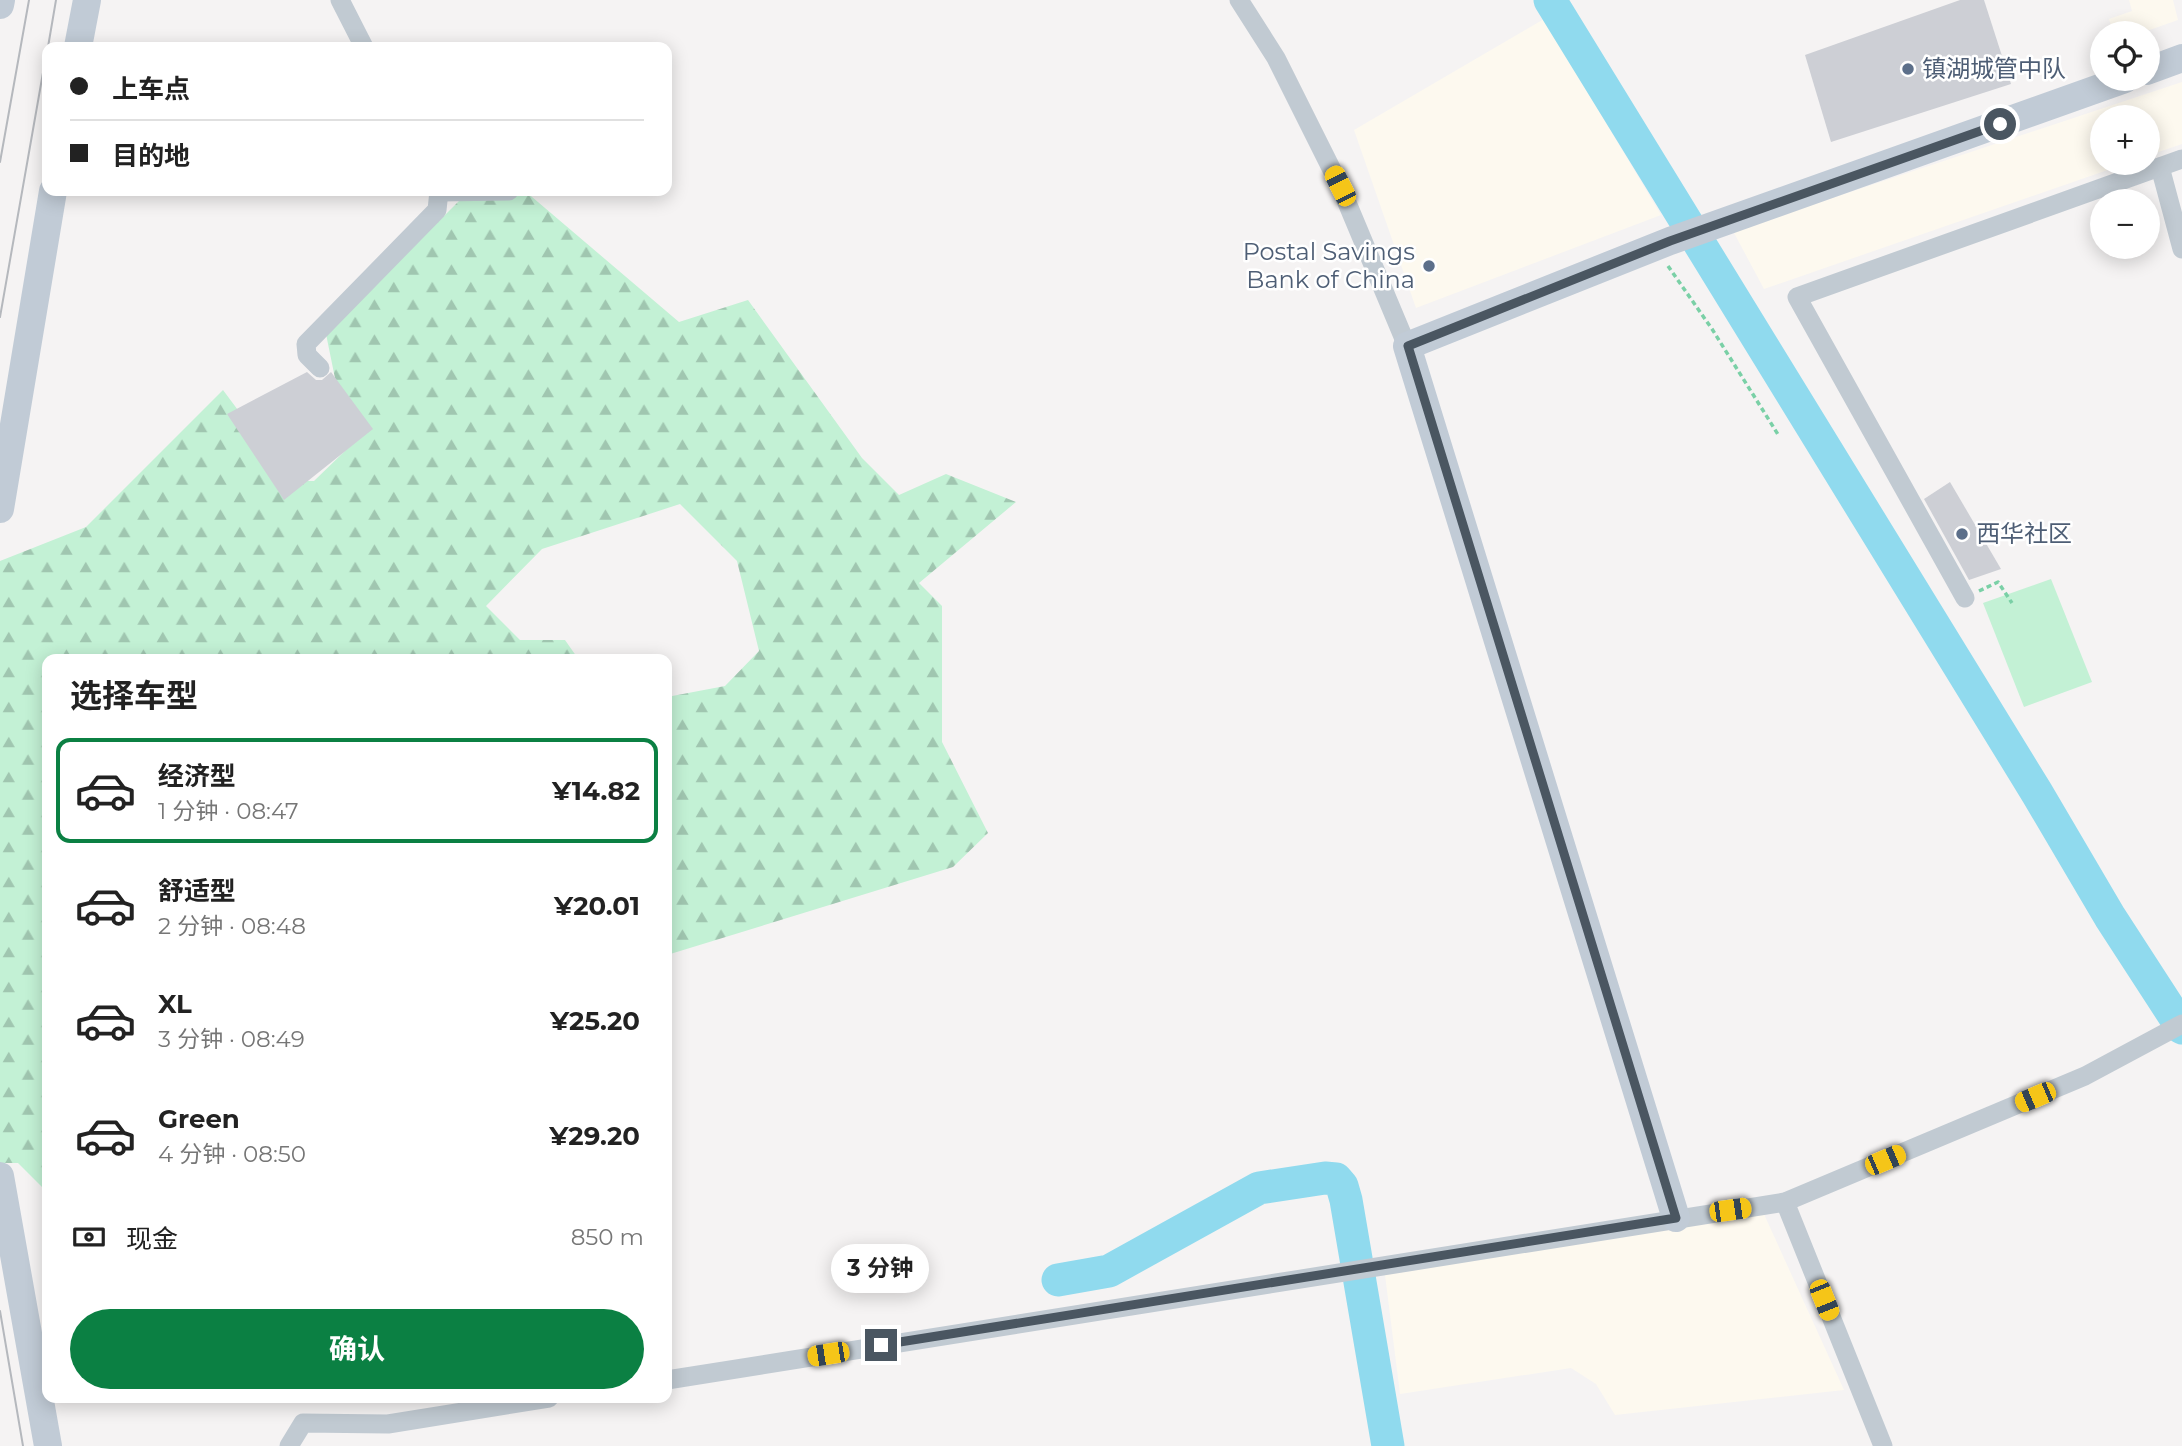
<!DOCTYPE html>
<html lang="zh">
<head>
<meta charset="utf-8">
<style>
	body { margin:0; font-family:Montserrat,"Noto Sans SC",sans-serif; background:#f2f2f2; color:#222; height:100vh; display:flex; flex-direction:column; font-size:26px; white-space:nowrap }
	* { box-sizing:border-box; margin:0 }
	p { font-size:23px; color:#767676 }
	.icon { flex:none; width:38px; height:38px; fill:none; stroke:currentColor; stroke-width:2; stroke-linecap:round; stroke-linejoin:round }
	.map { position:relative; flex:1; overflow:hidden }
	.details { position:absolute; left:42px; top:654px; width:630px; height:749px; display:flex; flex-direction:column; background:#fff; border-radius:14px; box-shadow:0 4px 18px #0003 }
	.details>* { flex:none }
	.guide { position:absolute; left:42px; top:42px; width:630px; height:154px; border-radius:14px; box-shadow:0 4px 18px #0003; display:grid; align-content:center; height:154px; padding:0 28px; background:#fff }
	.buttons { position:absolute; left:2090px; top:21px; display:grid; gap:14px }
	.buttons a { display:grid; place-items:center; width:70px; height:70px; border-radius:50%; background:#fff; box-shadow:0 4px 18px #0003; font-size:35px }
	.end { position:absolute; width:32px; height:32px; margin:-16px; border:9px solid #4a5661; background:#fff; box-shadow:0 0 0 4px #fff }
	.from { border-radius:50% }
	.bubble { position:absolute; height:49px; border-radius:24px; background:#fff; box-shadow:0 4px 18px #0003; font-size:23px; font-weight:700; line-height:49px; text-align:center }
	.car { position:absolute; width:21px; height:42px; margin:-21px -10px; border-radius:9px; box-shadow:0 0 5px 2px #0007; background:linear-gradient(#f5c518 24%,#345 0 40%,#f5c518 0 76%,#345 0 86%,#f5c518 0) }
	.guide b { display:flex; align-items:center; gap:24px; height:66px; font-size:26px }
	.guide b+b { border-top:2px solid #e0e0e0 }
	.guide i { width:18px; height:18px; background:#222 }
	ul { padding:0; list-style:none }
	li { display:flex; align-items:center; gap:21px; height:105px; margin:0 14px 10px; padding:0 14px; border:4px solid transparent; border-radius:14px }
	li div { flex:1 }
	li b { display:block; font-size:26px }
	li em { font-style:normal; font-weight:700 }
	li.active { border-color:#0b8043 }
	li>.icon { width:63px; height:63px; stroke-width:1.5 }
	h2 { padding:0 28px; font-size:32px; line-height:84px }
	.pay { display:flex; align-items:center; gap:18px; height:77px; padding:0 28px; font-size:26px }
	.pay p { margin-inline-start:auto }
	.cta { display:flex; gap:14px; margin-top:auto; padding:14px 28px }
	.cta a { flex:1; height:80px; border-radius:42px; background:#0b8043; color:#fff; font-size:28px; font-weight:700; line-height:80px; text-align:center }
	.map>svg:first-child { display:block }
	.commercial { fill:#fdf9ef }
	.forest { fill:url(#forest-firs) }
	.garden { fill:#c3f1d5 }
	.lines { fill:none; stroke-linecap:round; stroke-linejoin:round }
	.river { stroke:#90daee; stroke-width:33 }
	.building { fill:#cdcfd5 }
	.path { stroke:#7ad0a6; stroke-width:3.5; stroke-dasharray:5 3.5; stroke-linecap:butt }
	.street { stroke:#c1cad2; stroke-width:19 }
	.secondary { stroke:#c1cbd6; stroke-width:28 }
	.tram { stroke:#b5b8bd; stroke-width:2 }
	.route { stroke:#4a5661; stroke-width:9 }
	.service-dot { fill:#5c6f8a; stroke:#fff; stroke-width:2.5 }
	.labels { text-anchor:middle; stroke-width:5; stroke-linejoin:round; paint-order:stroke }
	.service-label { font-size:24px; fill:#4e5e75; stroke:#fff; text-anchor:start }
</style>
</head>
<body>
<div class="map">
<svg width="2182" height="1446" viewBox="0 0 2182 1446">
	<defs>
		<pattern id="forest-firs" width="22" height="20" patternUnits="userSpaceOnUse" patternTransform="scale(1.75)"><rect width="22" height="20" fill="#c3f1d5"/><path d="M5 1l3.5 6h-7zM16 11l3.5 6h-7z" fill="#a0c6b0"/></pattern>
	</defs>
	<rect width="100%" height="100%" fill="#f5f3f3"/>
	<g class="commercial">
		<polygon points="2129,0 2173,0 2178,20 2141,33 2113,33 2109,19 2132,11"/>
		<polygon points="1544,19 1661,215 1416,308 1354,130"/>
		<polygon points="2182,82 2182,144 2147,156 2147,117 2102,117 2102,163 2128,163 1764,289 1733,231"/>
		<polygon points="1763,1212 1844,1390 1615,1415 1596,1384 1571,1368 1400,1394 1385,1275"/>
	</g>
	<polygon class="forest" points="469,191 525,191 679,322 748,300 862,458 899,495 946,474 1016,502 919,583 942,606 942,742 988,833 953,867 667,955 667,697 725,686 759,651 737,561 680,504 542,549 486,606 520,640 565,640 579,660 47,660 47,1192 18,1163 0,1163 0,561 86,527 223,390 291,481 314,481 349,447 326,334"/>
	<polygon class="garden" points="2051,579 2092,682 2024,707 1983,603"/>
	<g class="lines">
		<g class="river">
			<polyline points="1550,0 2037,793 2110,917 2182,1028"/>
			<polyline points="1058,1280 1109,1271 1259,1188 1325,1178 1336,1179 1342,1186 1346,1200 1388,1446"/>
		</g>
	</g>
	<g class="building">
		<polygon points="1960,0 1984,0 2011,84 1831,142 1805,55"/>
		<polygon points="307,372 316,380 322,380 331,372 373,429 284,500 227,414"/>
		<polygon points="1950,482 2001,569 1969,580 1924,499"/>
	</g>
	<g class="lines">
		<g class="path">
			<polyline points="1668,266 1712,329 1779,436"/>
			<polyline points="1979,591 1998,582 2012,603"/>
		</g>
		<g class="street">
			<polyline points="340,0 364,47"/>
			<polyline points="1239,0 1276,58 1340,186 1407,346"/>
			<polyline points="2160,167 2182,249"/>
			<polyline points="440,192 509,191"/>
			<polyline points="320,368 307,355 306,344 437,210 439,191"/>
			<polyline points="1965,598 1797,297 2182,159"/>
			<polyline points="1785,1202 1883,1446"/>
			<polyline points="667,1380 1785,1202 2085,1076 2182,1024"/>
			<polyline points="289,1446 303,1423 388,1424 549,1398"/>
		</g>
		<g class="secondary">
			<polyline points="0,5 1,0"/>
			<polyline points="78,47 87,0"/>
			<polyline points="2147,71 2182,58"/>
			<polyline points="0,509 53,191"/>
			<polyline points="0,1176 48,1446"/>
			<polyline points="1676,1218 1407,346 1670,241 2125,79"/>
		</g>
		<g class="tram">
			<polyline points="48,47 56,0"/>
			<polyline points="0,162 29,0"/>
			<polyline points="0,317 47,50"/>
			<polyline points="0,1311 23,1446"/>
		</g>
	</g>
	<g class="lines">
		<polyline class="route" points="881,1345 1676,1218 1408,346 1670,241 2000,124"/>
	</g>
	<g class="service-dot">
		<circle cx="1908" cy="69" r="7"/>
		<circle cx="1429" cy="266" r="7"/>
		<circle cx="1962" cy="534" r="7"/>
	</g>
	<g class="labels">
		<g class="service-label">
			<text x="1922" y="77">镇湖城管中队</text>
			<text x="1415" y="260" text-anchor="end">Postal Savings<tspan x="1415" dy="28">Bank of China</tspan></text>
			<text x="1976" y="542">西华社区</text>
		</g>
	</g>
</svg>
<div class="buttons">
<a><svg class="icon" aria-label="locate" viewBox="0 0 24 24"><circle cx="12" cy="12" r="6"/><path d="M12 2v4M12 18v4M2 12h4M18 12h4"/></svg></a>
<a>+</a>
<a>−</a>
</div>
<i class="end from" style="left:2000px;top:124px"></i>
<i class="end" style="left:881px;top:1345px"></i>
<div class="bubble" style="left:831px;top:1244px;width:98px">3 分钟</div>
<i class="car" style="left:1340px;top:186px;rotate:333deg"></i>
<i class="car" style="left:2035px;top:1097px;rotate:247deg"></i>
<i class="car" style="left:1885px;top:1160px;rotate:67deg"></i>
<i class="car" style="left:1730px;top:1210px;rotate:82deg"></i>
<i class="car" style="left:1824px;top:1300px;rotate:158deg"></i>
<i class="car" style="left:828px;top:1354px;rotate:261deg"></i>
<div class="guide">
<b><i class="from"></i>上车点</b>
<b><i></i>目的地</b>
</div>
<section class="details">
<h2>选择车型</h2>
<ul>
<li class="active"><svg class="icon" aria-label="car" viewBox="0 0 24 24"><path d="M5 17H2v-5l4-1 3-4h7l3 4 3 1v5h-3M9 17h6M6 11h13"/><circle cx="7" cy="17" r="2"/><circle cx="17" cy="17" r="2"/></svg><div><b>经济型</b><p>1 分钟 · 08:47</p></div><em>¥14.82</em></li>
<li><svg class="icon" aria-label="car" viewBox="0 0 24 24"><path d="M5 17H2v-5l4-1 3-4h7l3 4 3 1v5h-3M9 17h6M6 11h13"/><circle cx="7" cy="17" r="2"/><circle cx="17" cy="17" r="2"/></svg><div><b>舒适型</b><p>2 分钟 · 08:48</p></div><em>¥20.01</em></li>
<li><svg class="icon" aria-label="car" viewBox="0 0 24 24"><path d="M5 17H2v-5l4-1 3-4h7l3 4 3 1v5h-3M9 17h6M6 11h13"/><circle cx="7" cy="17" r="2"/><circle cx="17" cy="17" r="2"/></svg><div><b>XL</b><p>3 分钟 · 08:49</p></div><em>¥25.20</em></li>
<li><svg class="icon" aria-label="car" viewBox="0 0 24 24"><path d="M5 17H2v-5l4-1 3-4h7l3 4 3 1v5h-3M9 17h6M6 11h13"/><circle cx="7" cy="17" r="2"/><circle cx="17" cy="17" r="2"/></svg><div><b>Green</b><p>4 分钟 · 08:50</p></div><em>¥29.20</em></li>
</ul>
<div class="pay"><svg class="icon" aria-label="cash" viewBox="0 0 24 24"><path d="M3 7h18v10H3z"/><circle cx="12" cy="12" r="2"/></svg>现金<p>850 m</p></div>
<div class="cta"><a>确认</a></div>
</section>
</div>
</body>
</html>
